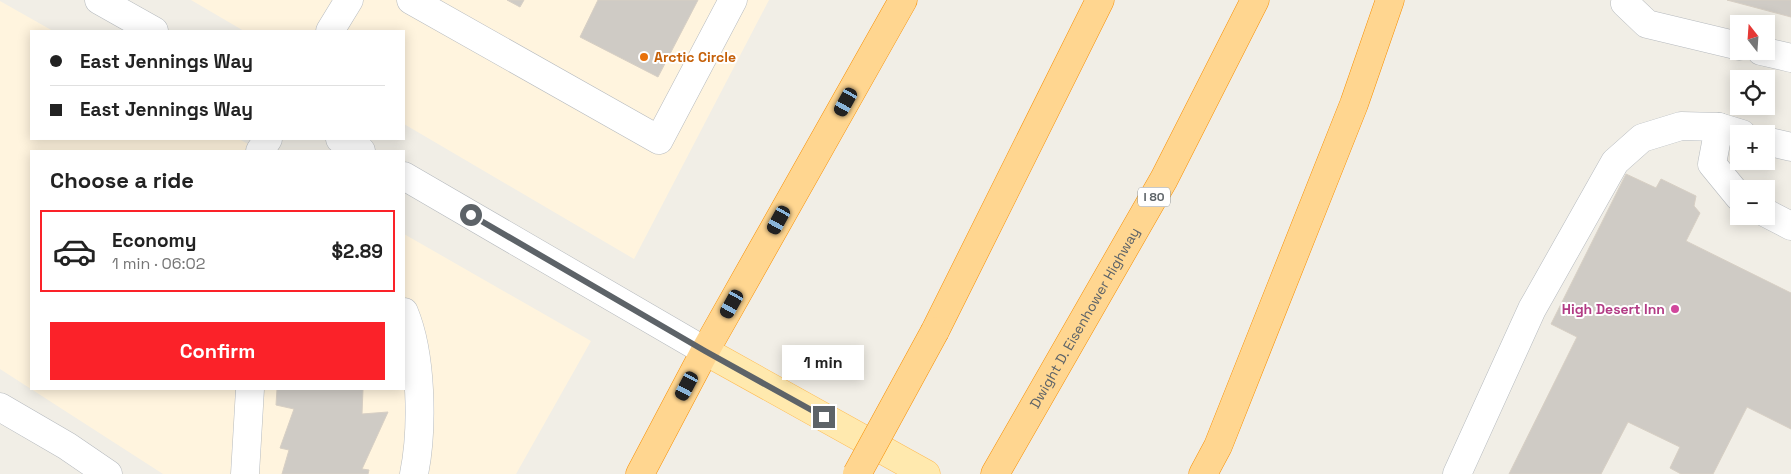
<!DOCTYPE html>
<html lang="en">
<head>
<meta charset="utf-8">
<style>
	body { margin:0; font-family:"Space Grotesk",sans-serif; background:#f6f6f6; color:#222; height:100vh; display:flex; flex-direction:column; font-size:19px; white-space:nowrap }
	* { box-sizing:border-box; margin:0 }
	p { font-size:16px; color:#767676 }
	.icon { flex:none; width:28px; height:28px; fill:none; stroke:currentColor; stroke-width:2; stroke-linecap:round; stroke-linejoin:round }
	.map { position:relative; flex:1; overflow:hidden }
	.panel { position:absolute; left:30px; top:150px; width:375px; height:240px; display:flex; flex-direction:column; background:#fff; border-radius:0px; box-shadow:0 2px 12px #0003 }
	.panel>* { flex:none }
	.banner { position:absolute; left:30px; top:30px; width:375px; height:110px; border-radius:0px; box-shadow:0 2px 12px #0003; display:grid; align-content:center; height:110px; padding:0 20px; background:#fff }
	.needle { width:32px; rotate:343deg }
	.buttons { position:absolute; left:1730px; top:15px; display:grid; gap:10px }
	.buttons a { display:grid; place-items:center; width:45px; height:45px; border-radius:0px; background:#fff; box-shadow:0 2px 12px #0003; font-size:25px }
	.end { position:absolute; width:22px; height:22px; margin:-11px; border:6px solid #5d6368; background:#fff; box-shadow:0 0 0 2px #fff }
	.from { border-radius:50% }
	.bubble { position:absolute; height:35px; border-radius:0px; background:#fff; box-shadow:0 2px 12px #0003; font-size:16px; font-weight:800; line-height:35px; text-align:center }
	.car { position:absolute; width:15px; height:30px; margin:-15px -8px; border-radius:6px; box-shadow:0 0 4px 1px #0007; background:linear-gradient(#222 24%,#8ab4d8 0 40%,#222 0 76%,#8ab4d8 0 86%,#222 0) }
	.banner b { display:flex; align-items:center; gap:18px; height:48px; font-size:19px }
	.banner b+b { border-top:1px solid #e0e0e0 }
	.banner i { width:12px; height:12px; background:#222 }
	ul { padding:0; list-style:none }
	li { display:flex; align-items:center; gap:15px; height:82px; margin:0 10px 8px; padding:0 10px; border:2px solid transparent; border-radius:0px }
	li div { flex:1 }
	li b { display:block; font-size:19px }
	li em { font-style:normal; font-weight:800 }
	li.selected { border-color:#fb2229 }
	li>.icon { width:45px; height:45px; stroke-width:1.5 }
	h2 { padding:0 20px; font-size:22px; line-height:60px }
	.primary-button { display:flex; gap:10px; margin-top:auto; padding:10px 20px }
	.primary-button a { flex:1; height:58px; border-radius:0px; background:#fb2229; color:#fff; font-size:20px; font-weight:800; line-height:58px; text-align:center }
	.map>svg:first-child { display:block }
	.commercial { fill:#fff4de }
	.building { fill:#cfcbc5; stroke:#d7cfc4 }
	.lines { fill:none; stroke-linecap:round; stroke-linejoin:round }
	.minor-casing { stroke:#b6babe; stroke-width:29 }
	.major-casing { stroke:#ffbb52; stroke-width:29 }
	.highway-casing { stroke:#f88f00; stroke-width:29 }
	.minor { stroke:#fff; stroke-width:28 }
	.major { stroke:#ffe9ae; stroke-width:28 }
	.highway { stroke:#ffd690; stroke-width:28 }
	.highway-bridge-casing { stroke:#f88f00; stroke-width:29; stroke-linecap:butt }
	.highway-bridge { stroke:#ffd690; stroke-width:28 }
	.route { stroke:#5d6368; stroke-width:6 }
	.food-dot { fill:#e8710a; stroke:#fff; stroke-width:2 }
	.hotel-dot { fill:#d1479c; stroke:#fff; stroke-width:2 }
	.labels { text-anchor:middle; stroke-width:4; stroke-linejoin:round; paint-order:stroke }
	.shield { fill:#fff; stroke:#8e9295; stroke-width:1 }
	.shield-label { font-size:12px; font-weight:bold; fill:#5d6368 }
	.food-label { font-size:14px; font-weight:bold; fill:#c56008; stroke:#fff; text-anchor:start }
	.hotel-label { font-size:14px; font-weight:bold; fill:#b23c85; stroke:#fff; text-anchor:end }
	.street-label { font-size:14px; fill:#5d6368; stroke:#fff }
</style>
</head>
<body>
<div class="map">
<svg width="1791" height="474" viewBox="0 0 1791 474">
	<rect width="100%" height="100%" fill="#f1eee6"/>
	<g class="commercial">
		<polygon points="191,0 769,0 634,259 404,124 404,31 244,31"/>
		<polygon points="0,1 53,31 31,31 31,139 239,139 261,151 31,151 31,389 404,389 404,234 591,341 516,474 163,474 0,369"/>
	</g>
	<g class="building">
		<polygon points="507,0 524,0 520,7"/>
		<polygon points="598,0 698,0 658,77 580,37"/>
		<polygon points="1727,0 1791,0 1791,17"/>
		<polygon points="1626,174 1656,188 1661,179 1696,196 1694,206 1700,213 1686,241 1791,293 1791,429 1747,407 1713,474 1681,474 1670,468 1680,447 1628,422 1601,474 1509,474 1577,337 1551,324"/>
		<polygon points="277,389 363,389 362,414 388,412 362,469 369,470 368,474 282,474 289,450 280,448 294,409 276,405"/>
	</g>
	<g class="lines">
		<defs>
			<g id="minor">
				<polyline points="99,0 154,31"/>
				<polyline points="411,0 659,140 733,0"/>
				<polyline points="1626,0 1625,3 1647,24 1739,46"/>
				<polyline points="330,31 349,0"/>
				<polyline points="1761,51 1791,58"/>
				<polyline points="340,139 361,151"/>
				<polyline points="1766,141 1791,147"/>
				<polyline points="260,151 268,139"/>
				<polyline points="404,176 705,351"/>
				<polyline points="1739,197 1712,164 1719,127 1742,134"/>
				<polyline points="1766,213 1791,226"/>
				<path d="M404 312C422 355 423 429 414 474"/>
				<polyline points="0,407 67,446 108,474"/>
				<polyline points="245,474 250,389"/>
				<polyline points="1457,474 1532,309 1615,162 1642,138 1681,126 1719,127"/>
			</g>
			<polyline id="major" points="705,351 926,474"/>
			<g id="highway">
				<polyline points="935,331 1100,0"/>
				<polyline points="640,474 705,351 903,0"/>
				<path id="s1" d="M995 474 1164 179 1255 0"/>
				<polyline points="1203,474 1218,446 1354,104 1390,0"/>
			</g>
		</defs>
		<use href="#minor" class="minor-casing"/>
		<use href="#major" class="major-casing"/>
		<use href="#highway" class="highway-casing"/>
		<use href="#minor" class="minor"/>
		<use href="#major" class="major"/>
		<use href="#highway" class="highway"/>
		<defs>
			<polyline id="highway-bridge" points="857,474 935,331"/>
		</defs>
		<use href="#highway-bridge" class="highway-bridge-casing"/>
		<use href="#highway-bridge" class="highway-bridge"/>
	</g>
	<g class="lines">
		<polyline class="route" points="471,215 705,351 824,417"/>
	</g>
	<circle class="food-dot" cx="644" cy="57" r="5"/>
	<circle class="hotel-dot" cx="1675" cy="309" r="5"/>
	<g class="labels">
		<rect class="shield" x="1138" y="187.5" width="32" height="19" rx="4"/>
		<g class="shield-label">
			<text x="1154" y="201">I 80</text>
		</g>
		<g class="food-label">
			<text x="654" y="62">Arctic Circle</text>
		</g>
		<g class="hotel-label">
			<text x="1665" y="314">High Desert Inn</text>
		</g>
		<g class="street-label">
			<text dy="5" stroke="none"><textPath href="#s1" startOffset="180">Dwight D. Eisenhower Highway</textPath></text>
		</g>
	</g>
</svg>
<div class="buttons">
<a><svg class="needle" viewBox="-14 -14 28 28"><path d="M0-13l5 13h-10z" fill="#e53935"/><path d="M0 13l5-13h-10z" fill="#767676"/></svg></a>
<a><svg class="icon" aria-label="locate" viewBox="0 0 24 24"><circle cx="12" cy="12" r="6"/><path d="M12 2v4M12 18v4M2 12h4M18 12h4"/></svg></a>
<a>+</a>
<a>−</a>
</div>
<i class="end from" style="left:471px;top:215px"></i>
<i class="end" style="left:824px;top:417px"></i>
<div class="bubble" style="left:782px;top:345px;width:82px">1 min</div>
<i class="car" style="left:846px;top:102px;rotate:209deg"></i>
<i class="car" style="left:779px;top:220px;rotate:209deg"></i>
<i class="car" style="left:732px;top:304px;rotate:209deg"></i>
<i class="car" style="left:687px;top:386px;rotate:208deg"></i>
<div class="banner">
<b><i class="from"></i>East Jennings Way</b>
<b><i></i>East Jennings Way</b>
</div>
<section class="panel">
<h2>Choose a ride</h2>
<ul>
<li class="selected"><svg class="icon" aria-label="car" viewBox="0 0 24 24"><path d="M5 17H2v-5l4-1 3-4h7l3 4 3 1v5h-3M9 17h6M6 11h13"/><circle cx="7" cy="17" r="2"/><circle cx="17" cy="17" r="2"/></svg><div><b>Economy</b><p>1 min · 06:02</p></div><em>$2.89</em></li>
</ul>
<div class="primary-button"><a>Confirm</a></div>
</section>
</div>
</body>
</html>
